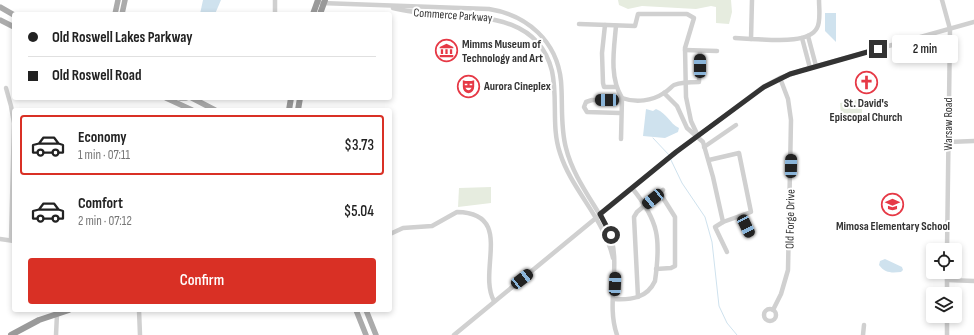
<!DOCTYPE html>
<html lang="en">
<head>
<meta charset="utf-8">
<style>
	body { margin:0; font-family:"Sofia Sans Condensed",sans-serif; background:#f2f2f2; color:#222; height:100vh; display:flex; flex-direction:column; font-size:15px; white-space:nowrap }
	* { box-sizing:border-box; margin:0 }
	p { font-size:13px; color:#767676 }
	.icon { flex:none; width:22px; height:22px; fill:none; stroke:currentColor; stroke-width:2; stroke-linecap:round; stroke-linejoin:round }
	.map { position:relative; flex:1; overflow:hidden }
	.details { position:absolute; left:12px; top:108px; width:380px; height:204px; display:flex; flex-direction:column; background:#fff; border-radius:4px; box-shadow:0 2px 6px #0003 }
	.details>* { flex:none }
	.banner { position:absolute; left:12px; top:12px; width:380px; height:88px; border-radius:4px; box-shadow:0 2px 6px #0003; display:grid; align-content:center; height:88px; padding:0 16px; background:#fff }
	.buttons { position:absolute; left:926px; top:243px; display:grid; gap:8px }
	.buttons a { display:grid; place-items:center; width:36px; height:36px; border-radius:4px; background:#fff; box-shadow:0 2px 6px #0003; font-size:20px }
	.end { position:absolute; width:18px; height:18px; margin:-9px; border:5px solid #333; background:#fff; box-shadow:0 0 0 2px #fff }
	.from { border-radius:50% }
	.bubble { position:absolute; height:28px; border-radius:4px; background:#fff; box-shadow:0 2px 6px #0003; font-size:13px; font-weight:600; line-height:28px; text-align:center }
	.car { position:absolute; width:12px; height:24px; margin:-12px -6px; border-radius:5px; box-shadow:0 0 3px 1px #0007; background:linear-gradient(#222 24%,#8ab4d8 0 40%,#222 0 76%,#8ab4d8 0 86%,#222 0) }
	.banner b { display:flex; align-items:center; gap:14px; height:38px; font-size:15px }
	.banner b+b { border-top:1px solid #e0e0e0 }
	.banner i { width:10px; height:10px; background:#222 }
	ul { padding:7px 0 0; list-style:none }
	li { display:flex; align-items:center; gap:12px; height:60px; margin:0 8px 6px; padding:0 8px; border:2px solid transparent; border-radius:4px }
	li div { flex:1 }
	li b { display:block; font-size:15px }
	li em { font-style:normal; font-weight:600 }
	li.on { border-color:#d93025 }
	li>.icon { width:36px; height:36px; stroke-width:1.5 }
	.button { display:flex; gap:8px; margin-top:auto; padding:8px 16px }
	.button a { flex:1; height:46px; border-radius:4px; background:#d93025; color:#fff; font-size:16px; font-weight:600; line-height:46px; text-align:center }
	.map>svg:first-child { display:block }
	.green { fill:#e6ecdf }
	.water { fill:#cfe2ee }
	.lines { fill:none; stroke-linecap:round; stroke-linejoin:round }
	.stream { stroke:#cfe2ee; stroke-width:1 }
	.minor { stroke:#d0d0d0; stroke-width:4.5 }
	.major { stroke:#ababab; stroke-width:5.5 }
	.highway { stroke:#9a9a9a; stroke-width:6 }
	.route { stroke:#333; stroke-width:5 }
	.labels { text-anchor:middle; stroke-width:4; stroke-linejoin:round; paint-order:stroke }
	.street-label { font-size:12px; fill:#333; stroke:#fff }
	.poi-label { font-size:12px; font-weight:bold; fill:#333; stroke:#fff; text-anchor:start }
</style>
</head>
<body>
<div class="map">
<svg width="974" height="335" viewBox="0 0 974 335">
	<rect width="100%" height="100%" fill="#fff"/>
	<g class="green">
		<polygon points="618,0 731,0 732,12 729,24 716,23 716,7 711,6 696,9 642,6 628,9 619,5"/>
		<polygon points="862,99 862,115 841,114 840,103"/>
		<polygon points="491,187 491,203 458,207 459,188"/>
	</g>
	<g class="water">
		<polygon points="203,0 221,0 215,14 200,14"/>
		<polygon points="825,13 836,13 836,42 825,31"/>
		<path d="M646 109 653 111 656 109C668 114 669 123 679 128L678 132 665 138 643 136Z"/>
		<path d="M885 259 902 267 903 270 901 272C891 273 885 273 879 265L880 261Z"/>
	</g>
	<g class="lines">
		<g class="stream">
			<polyline points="653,138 669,155"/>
			<polyline points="670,158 682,183 705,217 712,242 719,306 727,323 737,335"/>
		</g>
		<g class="minor">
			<polyline points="275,0 275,14"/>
			<path d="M752 0 751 39C767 39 808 45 817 28 821 21 819 8 819 0"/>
			<polyline points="942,0 950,29 947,250"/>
			<path d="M321 3 489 9C527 15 557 41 561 81 563 103 560 126 566 148 573 177 594 203 608 229 623 263 605 301 617 335"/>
			<path d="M393 8C449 23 534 0 552 71 558 98 551 127 560 153 572 191 604 218 613 258"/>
			<polyline points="579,24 635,26 638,14 687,14 694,18 685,48 686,97 691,121 698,136"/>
			<polyline points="605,25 602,53 603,83 604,87 615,87"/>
			<path d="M616 26C614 49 609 77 622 98 636 103 652 101 664 93 668 91 671 87 674 85 682 82 691 82 699 82L700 51"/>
			<polyline points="808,36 816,66"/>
			<polyline points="735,38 751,39"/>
			<polyline points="802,38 810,68"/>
			<polyline points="685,50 717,51"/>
			<polyline points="6,88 11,106 14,123 11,240"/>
			<polyline points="664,93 677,106 687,128 703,142 713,177 723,222"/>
			<polyline points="620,113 587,112 584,107 586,102 592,100 621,100"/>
			<polyline points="621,139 622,98"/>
			<polyline points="948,142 974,141"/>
			<polyline points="704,147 736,125"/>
			<polyline points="709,160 739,153 751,212 723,222 715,227 727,252"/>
			<polyline points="743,215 750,235"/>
			<path d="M390 234 403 228 432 226 457 212C515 213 477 271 494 301"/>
			<polyline points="0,239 14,241"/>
			<polyline points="656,269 671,268 675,266 675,217 660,193"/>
			<polyline points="947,280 974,281"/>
			<polyline points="947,294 947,272"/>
			<polyline points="638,297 634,217 637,212 663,190"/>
			<path d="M614 299C632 300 647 298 655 281 661 239 659 221 632 188"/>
			<circle cx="770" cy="315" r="6"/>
			<polyline points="139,310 140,335"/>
			<polyline points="773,310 781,294 788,270 791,120 788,99 780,78"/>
			<polyline points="56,335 57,314"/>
			<polyline points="454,335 670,157 763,87 780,78 803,70 974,22"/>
			<polyline points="863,335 864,325"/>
			<polyline points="947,335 947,316"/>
		</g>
		<g class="major">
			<polyline points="0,7 14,15"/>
			<polyline points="115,14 118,0"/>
			<polyline points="122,14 125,0"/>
			<polyline points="0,20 14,27"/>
			<polyline points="166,98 192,110"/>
			<polyline points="180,98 186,98"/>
			<polyline points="192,98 215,110"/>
			<polyline points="356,310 366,335"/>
			<polyline points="366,310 376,335"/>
		</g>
		<g class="highway">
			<polyline points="313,14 318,0"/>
			<polyline points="320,14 325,0"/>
			<polyline points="289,110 291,98"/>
			<polyline points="298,110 300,98"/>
			<polyline points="11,335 39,320 69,310"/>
		</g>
	</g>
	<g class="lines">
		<polyline class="route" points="611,235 600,214 676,152 764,87 790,74 878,49"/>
	</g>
	<defs>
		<symbol id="museum-ring" viewBox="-11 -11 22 22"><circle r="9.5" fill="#fff" stroke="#e63946" stroke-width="1.5"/><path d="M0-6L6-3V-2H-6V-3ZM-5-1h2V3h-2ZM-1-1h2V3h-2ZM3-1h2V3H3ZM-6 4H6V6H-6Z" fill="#e63946"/></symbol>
		<symbol id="church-ring" viewBox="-11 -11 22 22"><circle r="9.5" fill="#fff" stroke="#e63946" stroke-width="1.5"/><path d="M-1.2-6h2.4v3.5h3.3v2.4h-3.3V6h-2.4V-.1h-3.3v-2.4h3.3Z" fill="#e63946"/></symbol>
		<symbol id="theatre-ring" viewBox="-11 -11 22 22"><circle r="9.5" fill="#fff" stroke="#e63946" stroke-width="1.5"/><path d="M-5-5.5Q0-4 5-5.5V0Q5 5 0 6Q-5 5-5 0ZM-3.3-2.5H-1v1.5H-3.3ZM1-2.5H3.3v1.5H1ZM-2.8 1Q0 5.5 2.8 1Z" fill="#e63946"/></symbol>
		<symbol id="school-ring" viewBox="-11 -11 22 22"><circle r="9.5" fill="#fff" stroke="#e63946" stroke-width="1.5"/><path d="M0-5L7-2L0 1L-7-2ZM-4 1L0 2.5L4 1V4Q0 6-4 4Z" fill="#e63946"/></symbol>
	</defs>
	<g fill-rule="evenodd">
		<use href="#museum-ring" x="434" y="38" width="25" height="25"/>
		<use href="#church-ring" x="854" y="70" width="25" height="25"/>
		<use href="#theatre-ring" x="456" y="74" width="25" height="25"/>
		<use href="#school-ring" x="880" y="192" width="25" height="25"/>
	</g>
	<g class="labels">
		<g class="street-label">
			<text transform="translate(453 15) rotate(4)" y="4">Commerce Parkway</text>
			<text transform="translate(948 124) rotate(-90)" y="4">Warsaw Road</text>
			<text transform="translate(790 219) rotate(-89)" y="4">Old Forge Drive</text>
		</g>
		<g class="poi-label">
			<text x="462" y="48">Mimms Museum of<tspan x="462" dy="14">Technology and Art</tspan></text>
			<text x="484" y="90">Aurora Cineplex</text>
			<text x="866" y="107" text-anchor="middle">St. David's<tspan x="866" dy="14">Episcopal Church</tspan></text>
			<text x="893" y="230" text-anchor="middle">Mimosa Elementary School</text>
		</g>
	</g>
</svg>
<div class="buttons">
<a><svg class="icon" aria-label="locate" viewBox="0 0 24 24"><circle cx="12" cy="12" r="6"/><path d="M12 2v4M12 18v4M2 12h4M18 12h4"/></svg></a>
<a><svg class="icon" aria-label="layers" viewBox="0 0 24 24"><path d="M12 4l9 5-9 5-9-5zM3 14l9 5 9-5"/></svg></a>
</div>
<i class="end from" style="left:611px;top:235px"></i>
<i class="end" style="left:878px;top:49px"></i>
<div class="bubble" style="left:892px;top:35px;width:66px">2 min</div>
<i class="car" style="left:700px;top:66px;rotate:0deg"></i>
<i class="car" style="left:607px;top:100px;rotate:271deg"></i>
<i class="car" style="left:791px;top:166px;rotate:1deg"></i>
<i class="car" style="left:653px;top:199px;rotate:231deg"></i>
<i class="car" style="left:746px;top:226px;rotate:154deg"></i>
<i class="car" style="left:522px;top:279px;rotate:52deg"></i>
<i class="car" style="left:615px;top:284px;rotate:2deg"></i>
<div class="banner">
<b><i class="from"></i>Old Roswell Lakes Parkway</b>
<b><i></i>Old Roswell Road</b>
</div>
<section class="details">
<ul>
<li class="on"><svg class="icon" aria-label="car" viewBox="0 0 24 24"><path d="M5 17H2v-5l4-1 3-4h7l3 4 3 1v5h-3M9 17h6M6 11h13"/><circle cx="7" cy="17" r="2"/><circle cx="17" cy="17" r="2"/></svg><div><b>Economy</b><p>1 min · 07:11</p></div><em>$3.73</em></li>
<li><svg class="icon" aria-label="car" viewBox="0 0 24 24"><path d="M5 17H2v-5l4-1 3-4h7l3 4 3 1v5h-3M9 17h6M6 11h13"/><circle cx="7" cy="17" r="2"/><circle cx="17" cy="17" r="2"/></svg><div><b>Comfort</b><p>2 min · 07:12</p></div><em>$5.04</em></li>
</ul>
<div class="button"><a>Confirm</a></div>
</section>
</div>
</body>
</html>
